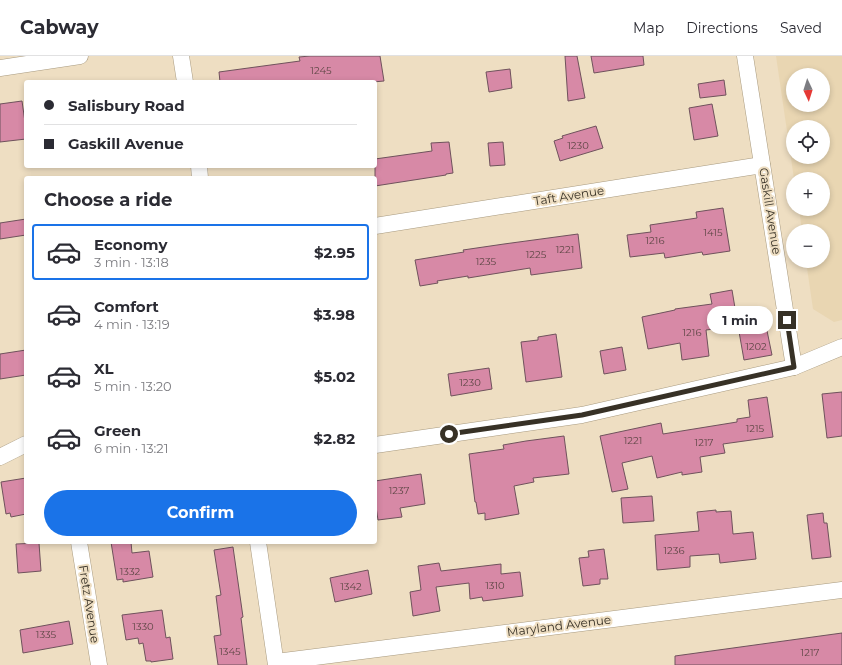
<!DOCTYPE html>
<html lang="en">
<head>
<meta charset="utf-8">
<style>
	body { margin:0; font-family:Montserrat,sans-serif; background:#f7f7f7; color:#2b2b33; height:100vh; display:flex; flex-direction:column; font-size:15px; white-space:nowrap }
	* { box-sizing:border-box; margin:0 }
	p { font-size:13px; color:#7c7c81 }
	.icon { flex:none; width:22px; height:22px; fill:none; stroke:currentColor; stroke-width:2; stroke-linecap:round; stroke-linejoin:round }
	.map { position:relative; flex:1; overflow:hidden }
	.sheet { position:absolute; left:24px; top:120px; width:353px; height:368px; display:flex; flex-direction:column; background:#fff; border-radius:4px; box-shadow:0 2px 6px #0003 }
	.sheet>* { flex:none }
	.guide { position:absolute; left:24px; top:24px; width:353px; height:88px; border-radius:4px; box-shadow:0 2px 6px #0003; display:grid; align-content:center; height:88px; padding:0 20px; background:#fff }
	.needle { width:26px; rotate:176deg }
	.tools { position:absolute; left:786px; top:12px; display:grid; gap:8px }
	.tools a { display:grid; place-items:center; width:44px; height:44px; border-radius:50%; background:#fff; box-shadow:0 2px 6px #0003; font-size:20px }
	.end { position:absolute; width:18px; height:18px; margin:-9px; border:5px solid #373126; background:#fff; box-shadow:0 0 0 2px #fff }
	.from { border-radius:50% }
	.bubble { position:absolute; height:28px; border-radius:14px; background:#fff; box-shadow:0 2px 6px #0003; font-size:13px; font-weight:700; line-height:28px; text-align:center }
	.guide b { display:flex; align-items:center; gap:14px; height:38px; font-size:15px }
	.guide b+b { border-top:1px solid #e1e1e2 }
	.guide i { width:10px; height:10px; background:#2b2b33 }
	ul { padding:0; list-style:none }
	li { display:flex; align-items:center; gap:12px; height:56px; margin:0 8px 6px; padding:0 12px; border:2px solid transparent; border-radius:4px }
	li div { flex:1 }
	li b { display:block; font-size:15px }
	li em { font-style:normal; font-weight:700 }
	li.selected { border-color:#1a73e8 }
	li>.icon { width:36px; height:36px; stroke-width:1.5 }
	h2 { padding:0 20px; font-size:18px; line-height:48px }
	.primary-button { display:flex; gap:8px; margin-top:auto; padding:8px 20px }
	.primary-button a { flex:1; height:46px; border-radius:24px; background:#1a73e8; color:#fff; font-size:16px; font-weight:700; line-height:46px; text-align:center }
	header { display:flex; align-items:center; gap:24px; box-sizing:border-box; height:56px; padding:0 20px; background:#fff; border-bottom:1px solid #e1e1e2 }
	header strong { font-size:19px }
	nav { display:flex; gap:22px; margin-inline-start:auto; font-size:14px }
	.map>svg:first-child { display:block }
	.built { fill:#e9d6b2; fill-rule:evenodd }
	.building { fill:#d789a6; stroke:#6f525c }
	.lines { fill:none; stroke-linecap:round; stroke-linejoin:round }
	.street-casing { stroke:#a89a7f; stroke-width:17 }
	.street { stroke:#fff; stroke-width:16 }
	.route { stroke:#373126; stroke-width:5 }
	.labels { text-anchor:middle; stroke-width:4; stroke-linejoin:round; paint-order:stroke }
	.number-label { font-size:10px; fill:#5f4746 }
	.street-label { font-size:12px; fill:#373126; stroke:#eedec2 }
</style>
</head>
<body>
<header>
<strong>Cabway</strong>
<nav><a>Map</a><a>Directions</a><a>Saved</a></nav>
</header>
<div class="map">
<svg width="842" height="609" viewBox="0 0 842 609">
	<rect width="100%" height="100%" fill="#eedec2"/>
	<path class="built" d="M776 0H842V264L834 266 813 253 806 205H823V175H802L799 153H823V123H794ZM793 19H823V49H793ZM793 71H823V101H793Z"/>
	<g class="building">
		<polygon points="310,0 380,0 384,25 373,26 220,26 219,16 300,5 299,1"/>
		<polygon points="565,0 577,0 585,42 568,45"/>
		<polygon points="591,0 643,0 644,9 594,17"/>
		<polygon points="510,13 512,32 489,36 486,16"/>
		<polygon points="724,24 726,39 700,42 698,28"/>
		<polygon points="22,45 26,73 26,83 0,86 0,48"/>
		<polygon points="712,48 718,80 694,84 689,52"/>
		<polygon points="596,70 603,92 560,105 554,85 563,82 562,80"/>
		<polygon points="449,86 453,117 446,118 446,119 375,130 375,103 432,95 431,87"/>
		<polygon points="503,86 505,109 490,110 488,87"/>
		<polygon points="723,152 730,195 703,199 702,196 665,202 664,197 630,201 627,179 651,176 650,169 697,162 696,156"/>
		<polygon points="26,163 26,179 0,183 0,167"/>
		<polygon points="578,178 582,212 531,219 530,212 468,222 468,220 437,225 438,227 420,230 415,204 464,196 463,194 504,188"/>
		<polygon points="732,234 738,270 765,265 772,299 744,304 738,270 706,274 709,300 682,304 680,287 648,293 642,261 675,254 675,253 712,248 710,238"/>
		<polygon points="556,278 562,321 526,326 521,286 538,284 538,281"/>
		<polygon points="622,291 626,314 604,318 600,295"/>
		<polygon points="26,294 26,319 0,323 0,298"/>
		<polygon points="489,312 492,333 451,340 448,318"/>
		<polygon points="842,336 842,380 827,382 822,338"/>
		<polygon points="767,341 773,381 723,388 725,397 700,401 702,416 682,419 682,416 657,422 652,400 622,407 628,433 612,436 600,380 661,367 663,378 737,366 737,363 750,361 748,344"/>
		<polygon points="564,380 569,418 533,422 534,426 514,430 519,458 485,464 485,457 478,458 476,446 475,446 469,398 504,393 503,389 526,385"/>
		<polygon points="421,418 425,448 400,452 402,461 378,464 375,444 375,425"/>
		<polygon points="26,422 26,458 11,461 10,457 6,458 1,426"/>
		<polygon points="652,440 654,465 623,467 621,442"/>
		<polygon points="716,454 716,456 731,455 733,478 753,476 756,503 720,507 719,498 690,500 690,511 657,514 655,479 699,475 697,456"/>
		<polygon points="823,457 824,467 827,467 831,501 812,503 807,459"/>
		<polygon points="111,486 131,486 132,497 149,495 153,521 123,526 123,523 117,524"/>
		<polygon points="39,487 41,515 18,517 16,488"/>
		<polygon points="233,491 243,561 241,562 247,609 218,609 214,580 221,579 216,540 221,539 214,494"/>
		<polygon points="604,493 608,523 600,523 600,528 583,530 579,502 589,501 588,495"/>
		<polygon points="439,507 441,515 501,508 501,518 520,516 523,540 483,545 482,541 470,543 469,527 436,531 440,555 413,560 410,536 421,534 418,510"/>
		<polygon points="368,514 372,538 335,546 330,522"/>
		<polygon points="162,554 166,582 170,581 173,603 151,606 151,605 146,605 143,587 139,588 138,582 126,584 122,559"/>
		<polygon points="69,565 73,588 23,597 20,574"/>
		<polygon points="842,577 842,609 675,609 675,600"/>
	</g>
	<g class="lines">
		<defs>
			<g id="street">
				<polyline points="181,0 185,26"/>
				<polyline points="745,0 794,311"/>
				<polyline points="0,12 80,0"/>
				<polyline points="199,110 200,122"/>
				<polyline points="375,170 762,109"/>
				<polyline points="375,389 582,359 794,311 842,291"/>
				<polyline points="0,401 26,388"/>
				<polyline points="79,486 99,609"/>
				<polyline points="258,486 276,609"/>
				<polyline points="276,606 842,534"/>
			</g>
		</defs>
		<use href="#street" class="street-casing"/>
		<use href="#street" class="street"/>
	</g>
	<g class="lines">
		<polyline class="route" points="449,378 582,359 794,311 787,264"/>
	</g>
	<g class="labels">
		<g class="number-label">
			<text x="321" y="18">1245</text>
			<text x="578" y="93">1230</text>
			<text x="713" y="180">1415</text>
			<text x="655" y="188">1216</text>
			<text x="565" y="197">1221</text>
			<text x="536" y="202">1225</text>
			<text x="486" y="209">1235</text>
			<text x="692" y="280">1216</text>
			<text x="756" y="294">1202</text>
			<text x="470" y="330">1230</text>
			<text x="755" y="376">1215</text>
			<text x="633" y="388">1221</text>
			<text x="704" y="390">1217</text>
			<text x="399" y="438">1237</text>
			<text x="674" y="498">1236</text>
			<text x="130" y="519">1332</text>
			<text x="495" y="533">1310</text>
			<text x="351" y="534">1342</text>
			<text x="143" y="574">1330</text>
			<text x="46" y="582">1335</text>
			<text x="230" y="599">1345</text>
			<text x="810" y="600">1217</text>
		</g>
		<g class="street-label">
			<text transform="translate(569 140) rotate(-9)" y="4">Taft Avenue</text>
			<text transform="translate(770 155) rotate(81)" y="4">Gaskill Avenue</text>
			<text transform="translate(89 548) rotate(81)" y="4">Fretz Avenue</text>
			<text transform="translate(559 570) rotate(-7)" y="4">Maryland Avenue</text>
		</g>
	</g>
</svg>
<div class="tools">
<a><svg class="needle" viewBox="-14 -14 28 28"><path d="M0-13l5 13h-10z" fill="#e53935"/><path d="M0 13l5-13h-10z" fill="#7c7c81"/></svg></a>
<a><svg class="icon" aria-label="locate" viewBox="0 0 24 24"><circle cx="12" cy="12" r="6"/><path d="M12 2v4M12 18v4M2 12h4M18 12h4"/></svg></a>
<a>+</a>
<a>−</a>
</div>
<i class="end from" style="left:449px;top:378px"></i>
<i class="end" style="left:787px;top:264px"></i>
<div class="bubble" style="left:707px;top:250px;width:66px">1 min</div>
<div class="guide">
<b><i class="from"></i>Salisbury Road</b>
<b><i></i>Gaskill Avenue</b>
</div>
<section class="sheet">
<h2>Choose a ride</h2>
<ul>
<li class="selected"><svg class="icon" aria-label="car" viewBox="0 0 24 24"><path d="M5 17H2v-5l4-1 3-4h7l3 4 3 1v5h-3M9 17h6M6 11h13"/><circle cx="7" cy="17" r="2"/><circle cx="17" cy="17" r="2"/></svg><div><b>Economy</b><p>3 min · 13:18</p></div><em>$2.95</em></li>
<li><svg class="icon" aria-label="car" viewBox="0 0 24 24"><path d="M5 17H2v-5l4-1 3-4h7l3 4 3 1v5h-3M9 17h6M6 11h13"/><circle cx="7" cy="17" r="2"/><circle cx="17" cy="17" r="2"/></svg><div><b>Comfort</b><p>4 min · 13:19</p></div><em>$3.98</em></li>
<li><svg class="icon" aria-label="car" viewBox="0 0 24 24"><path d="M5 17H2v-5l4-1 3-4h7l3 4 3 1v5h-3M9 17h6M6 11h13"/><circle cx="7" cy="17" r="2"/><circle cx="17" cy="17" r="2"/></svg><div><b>XL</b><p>5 min · 13:20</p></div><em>$5.02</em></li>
<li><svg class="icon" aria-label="car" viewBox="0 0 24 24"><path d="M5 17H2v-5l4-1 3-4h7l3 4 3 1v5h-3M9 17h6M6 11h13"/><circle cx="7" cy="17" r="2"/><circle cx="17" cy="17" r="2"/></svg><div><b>Green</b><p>6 min · 13:21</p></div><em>$2.82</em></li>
</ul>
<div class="primary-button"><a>Confirm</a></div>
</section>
</div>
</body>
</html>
